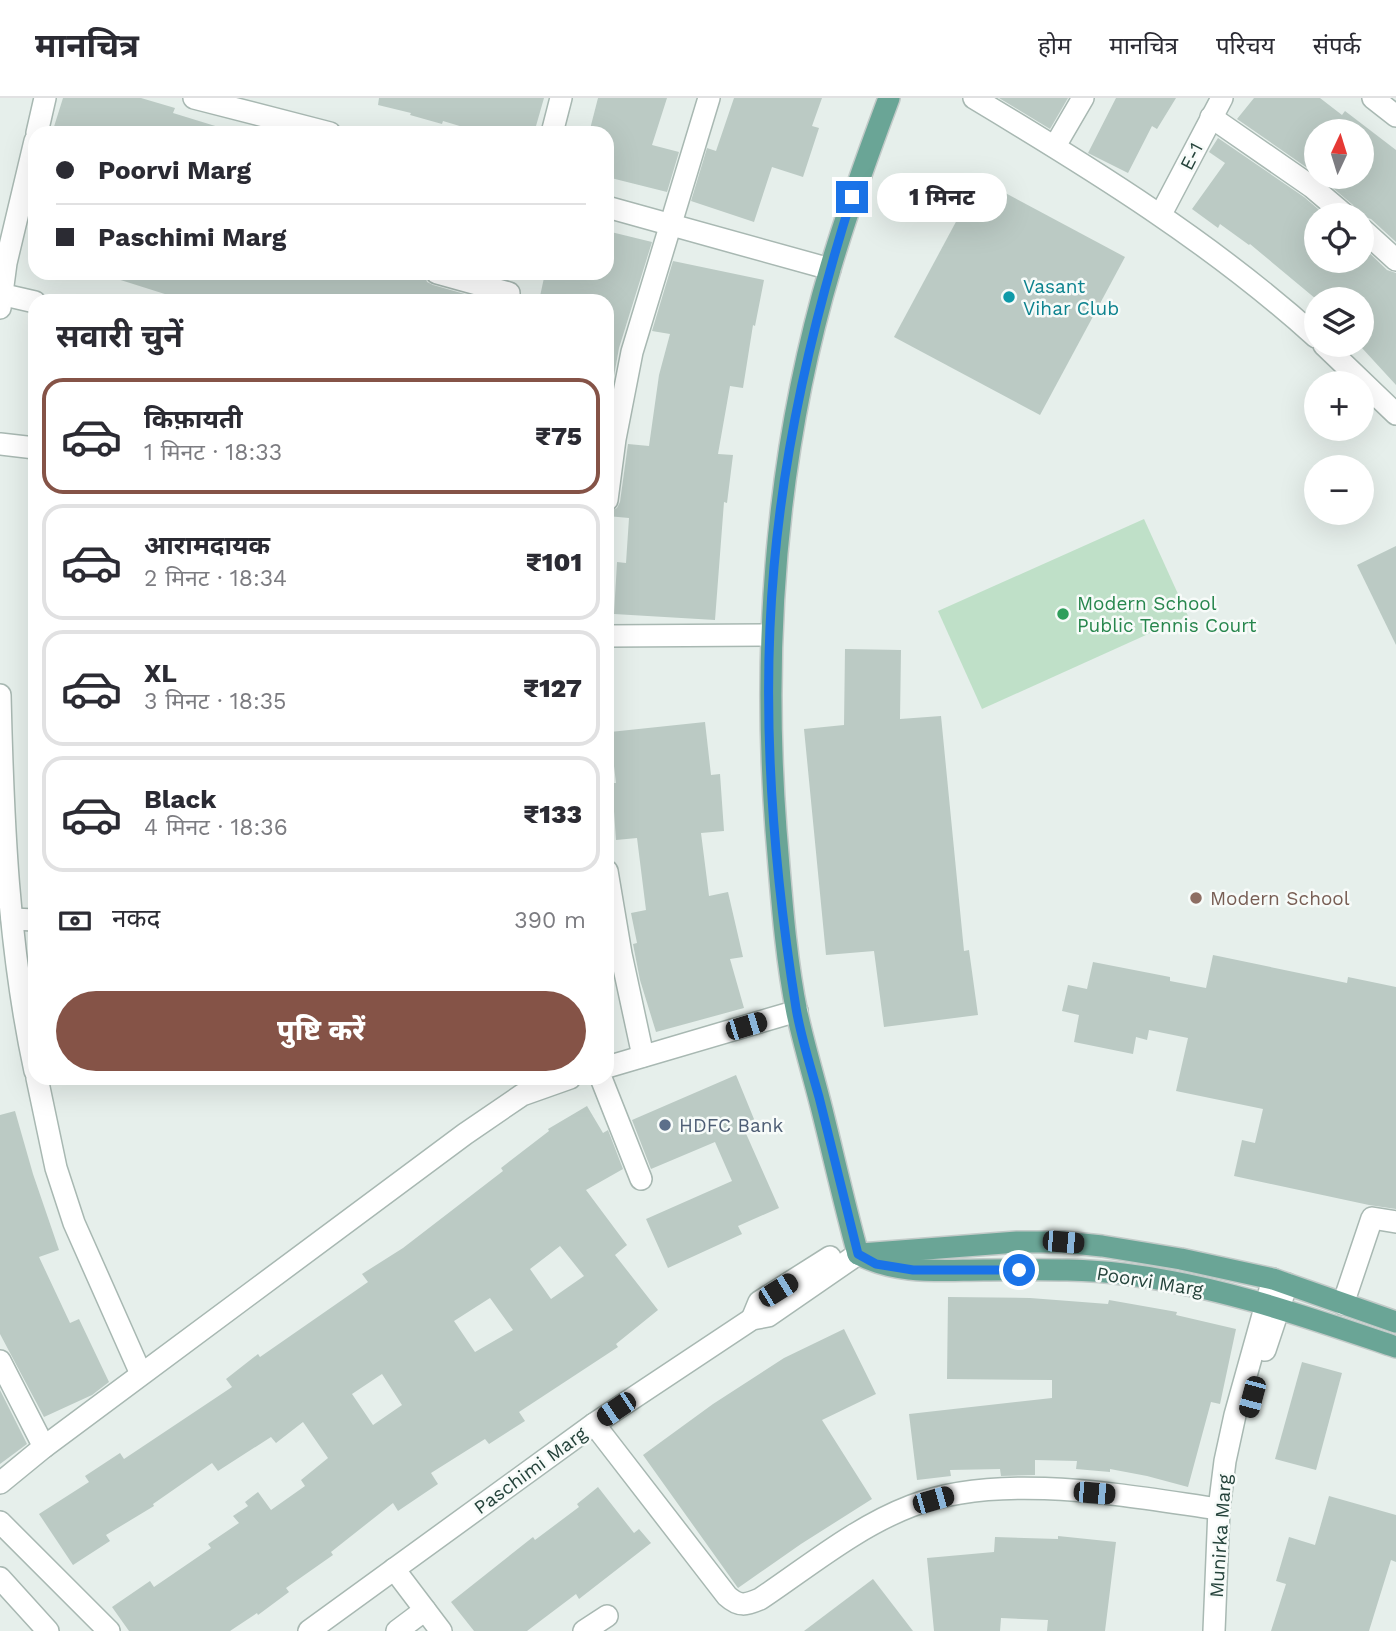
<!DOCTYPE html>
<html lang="hi">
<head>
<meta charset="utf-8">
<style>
	body { margin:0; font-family:"Work Sans","Noto Sans Devanagari",sans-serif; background:#f2f2f3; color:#2b2b33; height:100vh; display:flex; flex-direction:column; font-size:26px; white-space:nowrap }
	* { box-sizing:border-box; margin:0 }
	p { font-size:23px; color:#7c7c81 }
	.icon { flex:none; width:38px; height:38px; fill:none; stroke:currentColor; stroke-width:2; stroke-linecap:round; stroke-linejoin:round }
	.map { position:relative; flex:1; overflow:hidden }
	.drawer { position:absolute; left:28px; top:196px; width:586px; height:791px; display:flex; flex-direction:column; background:#fff; border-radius:21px; box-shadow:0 7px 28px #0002 }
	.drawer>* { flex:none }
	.guide { position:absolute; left:28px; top:28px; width:586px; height:154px; border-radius:21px; box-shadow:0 7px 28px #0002; display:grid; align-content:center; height:154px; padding:0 28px; background:#fff }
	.needle { width:46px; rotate:4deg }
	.buttons { position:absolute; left:1304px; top:21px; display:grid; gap:14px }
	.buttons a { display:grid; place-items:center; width:70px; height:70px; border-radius:50%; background:#fff; box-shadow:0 7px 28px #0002; font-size:35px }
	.end { position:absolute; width:32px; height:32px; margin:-16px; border:9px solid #1a73e8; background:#fff; box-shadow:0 0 0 4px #fff }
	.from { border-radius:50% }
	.bubble { position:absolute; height:49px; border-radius:24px; background:#fff; box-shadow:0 7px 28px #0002; font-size:23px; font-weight:800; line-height:49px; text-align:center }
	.car { position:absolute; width:21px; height:42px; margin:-21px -10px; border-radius:9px; box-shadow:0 0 5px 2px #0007; background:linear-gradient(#222 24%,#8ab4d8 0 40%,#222 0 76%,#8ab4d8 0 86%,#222 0) }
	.guide b { display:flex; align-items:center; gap:24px; height:66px; font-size:26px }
	.guide b+b { border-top:2px solid #e1e1e2 }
	.guide i { width:18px; height:18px; background:#2b2b33 }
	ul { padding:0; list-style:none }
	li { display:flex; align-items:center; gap:21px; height:116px; margin:0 14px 10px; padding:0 14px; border:4px solid #e1e1e2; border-radius:21px }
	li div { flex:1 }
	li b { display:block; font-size:26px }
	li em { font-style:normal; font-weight:800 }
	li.current { border-color:#855347 }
	li>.icon { width:63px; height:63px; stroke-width:1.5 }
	h2 { padding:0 28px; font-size:32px; line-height:84px }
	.pay { display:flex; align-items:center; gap:18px; height:77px; padding:0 28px; font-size:26px }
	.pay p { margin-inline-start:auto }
	.primary-button { display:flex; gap:14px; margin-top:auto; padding:14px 28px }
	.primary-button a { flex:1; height:80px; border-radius:42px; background:#855347; color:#fff; font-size:28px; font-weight:800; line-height:80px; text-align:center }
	header { display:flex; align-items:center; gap:42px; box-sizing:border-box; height:98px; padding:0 35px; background:#fff; border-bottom:2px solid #e1e1e2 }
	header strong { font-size:33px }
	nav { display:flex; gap:38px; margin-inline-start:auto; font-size:24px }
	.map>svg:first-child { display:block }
	.green { fill:#bfe0c8 }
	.building { fill:#bbcac4; fill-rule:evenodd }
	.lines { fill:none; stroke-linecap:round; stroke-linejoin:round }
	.minor-casing { stroke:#a8b8b2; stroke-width:24 }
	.major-casing { stroke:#c2cac8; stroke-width:24 }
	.minor { stroke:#fff; stroke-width:21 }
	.major { stroke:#6aa596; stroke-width:21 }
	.route { stroke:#1a73e8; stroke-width:9 }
	.culture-dot { fill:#0f9aa8; stroke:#f7fbf9; stroke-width:2.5 }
	.leisure-dot { fill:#2e9e5b; stroke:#f7fbf9; stroke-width:2.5 }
	.education-dot { fill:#8d6e63; stroke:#f7fbf9; stroke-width:2.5 }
	.service-dot { fill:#5c6f8a; stroke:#f7fbf9; stroke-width:2.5 }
	.labels { text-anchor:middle; stroke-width:5; stroke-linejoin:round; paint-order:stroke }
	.street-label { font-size:19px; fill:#24423a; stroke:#f7fbf9 }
	.culture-label { font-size:19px; fill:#0d838f; stroke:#f7fbf9; text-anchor:start }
	.leisure-label { font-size:19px; fill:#27864d; stroke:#f7fbf9; text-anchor:start }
	.education-label { font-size:19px; fill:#785e54; stroke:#f7fbf9; text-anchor:start }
	.service-label { font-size:19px; fill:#4e5e75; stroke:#f7fbf9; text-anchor:start }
</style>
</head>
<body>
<header>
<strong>मानचित्र</strong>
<nav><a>होम</a><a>मानचित्र</a><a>परिचय</a><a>संपर्क</a></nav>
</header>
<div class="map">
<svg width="1396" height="1533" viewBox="0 0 1396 1533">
	<rect width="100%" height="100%" fill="#e6efeb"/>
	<polygon class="green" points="1144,421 1188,518 982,611 938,513"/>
	<g class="building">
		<polygon points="63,0 141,0 175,10 173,15 225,31 225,35 52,35"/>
		<polygon points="379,0 544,0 534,35 483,35 443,23 442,26 410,17 411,15 378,7"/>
		<polygon points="598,0 667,0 652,47 679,54 667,94 607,79 607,35 589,35"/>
		<polygon points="734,0 822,0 812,28 819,30 803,79 772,69 754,124 691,103 707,50 716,53"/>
		<polygon points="999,0 1068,0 1050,31"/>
		<polygon points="1116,0 1176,0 1157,31 1152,28 1128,75 1088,55"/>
		<polygon points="1254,0 1320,0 1342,17 1345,13 1396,52 1396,144 1371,121 1358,117 1353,107 1320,79 1362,79 1362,33 1316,33 1316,76 1237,21"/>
		<polygon points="1218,40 1304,99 1325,117 1316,117 1316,163 1362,163 1362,148 1387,172 1396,175 1396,287 1362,250 1362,201 1316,201 1250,146 1249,147 1220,126 1218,130 1192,111 1225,65 1209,54"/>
		<polygon points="979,81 1125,159 1040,317 894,239"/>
		<polygon points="607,133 652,144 619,250 611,294 607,294 607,203 539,203 545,175 607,175"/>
		<polygon points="673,163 764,182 755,228 753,227 743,290 730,288 718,356 733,357 727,405 724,404 715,522 614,516 617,464 626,465 629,420 607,418 607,415 617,410 620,404 628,346 649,348 659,277 670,236 652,233"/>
		<polygon points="111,175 424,175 427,184 433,187 475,199 474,203 187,203 111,179"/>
		<polygon points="1396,448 1396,547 1357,467"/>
		<polygon points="845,551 901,552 900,621 941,618 964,853 969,852 978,917 884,929 874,853 826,857 804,631 844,627"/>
		<polygon points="705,624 711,677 720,676 724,733 701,735 709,798 728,794 743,859 730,861 744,910 656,934 640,882 633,846 637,845 631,815 646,812 637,740 616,742 612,685 616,685 610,634"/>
		<polygon points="1213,857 1347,885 1348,879 1396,889 1396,1111 1369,1107 1234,1078 1242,1042 1255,1045 1263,1011 1176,993 1188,940 1149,932 1147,942 1136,939 1133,956 1074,944 1079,917 1062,913 1068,887 1087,891 1093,864 1170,879 1170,883 1206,890"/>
		<polygon points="736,977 756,1026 744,1031 779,1110 738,1128 742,1136 668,1170 646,1121 732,1083 715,1044 651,1071 632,1022"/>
		<path d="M587 1008 603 1035 608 1032 623 1071 586 1092 627 1147 615 1157 658 1212 616 1246 618 1249 519 1314 525 1323 489 1346 485 1341 431 1375 438 1386 398 1413 393 1405 331 1454 333 1457 286 1490 289 1494 258 1517 257 1515 230 1533H129L112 1509 150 1483 154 1489 211 1450 208 1446 239 1425 233 1418 248 1408 245 1404 258 1394 271 1412 305 1388 301 1382 328 1360 303 1324 276 1345 271 1339 218 1373 212 1365 153 1406 154 1408 106 1437 110 1443 73 1467 39 1416 89 1384 85 1378 120 1355 124 1361 232 1289 226 1281 258 1256 260 1259 368 1184 362 1176 403 1150 503 1073 501 1070 549 1033 548 1031ZM560 1148 584 1178 551 1201 530 1171ZM490 1200 513 1232 475 1254 454 1223ZM382 1276 402 1307 373 1327 352 1296Z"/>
		<polygon points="15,1013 33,1076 59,1152 39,1159 70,1225 79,1221 109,1284 92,1297 44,1319 0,1236 0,1017"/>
		<polygon points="948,1199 1030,1200 1108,1206 1109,1202 1177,1214 1176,1217 1236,1231 1220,1306 1211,1304 1188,1389 1147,1378 1110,1371 1110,1374 1076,1371 1077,1363 1035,1362 1035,1377 1001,1378 1000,1371 950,1372 951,1378 917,1382 909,1316 1052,1300 1052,1282 947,1281"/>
		<polygon points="844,1231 876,1296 822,1322 872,1401 801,1446 738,1490 643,1357 713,1306 784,1260"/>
		<polygon points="1302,1264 1342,1275 1316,1372 1275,1361"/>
		<polygon points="0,1292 27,1346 0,1366"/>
		<polygon points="598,1389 634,1435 639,1431 651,1445 579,1501 576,1496 527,1533 474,1533 451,1504 533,1439 535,1442 579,1409 577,1406"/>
		<polygon points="1329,1398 1396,1417 1396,1464 1391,1462 1369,1533 1271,1533 1286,1486 1276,1483 1289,1439 1315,1447"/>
		<polygon points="1058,1438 1116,1444 1105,1533 1047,1533 1048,1522 1001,1520 1000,1533 934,1533 927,1460 994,1454 995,1439 1058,1441"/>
		<polygon points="873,1481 913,1533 804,1533"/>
	</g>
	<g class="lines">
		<defs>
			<g id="minor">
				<polyline points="194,0 330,35"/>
				<path d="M974 0C1094 72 1212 145 1316 239"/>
				<polyline points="1373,0 1396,18"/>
				<polyline points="1211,19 1312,89 1345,117"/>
				<polyline points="37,35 45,0"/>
				<polyline points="552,35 561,0"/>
				<polyline points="1055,48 1083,0"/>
				<polyline points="607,109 830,171"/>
				<polyline points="1161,116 1222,0"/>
				<polyline points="1362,131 1396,162"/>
				<polyline points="437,175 509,195"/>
				<polyline points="0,196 35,204"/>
				<polyline points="0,210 6,165 35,43"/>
				<polyline points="1324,247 1396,316"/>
				<polyline points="0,346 35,350"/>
				<polyline points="607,402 615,341 632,254 709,0"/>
				<polyline points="607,538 770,537"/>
				<path d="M0 597C3 724 8 848 35 973"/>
				<polyline points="607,773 621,856 643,958"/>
				<polyline points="12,821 35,822"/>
				<polyline points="607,969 797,913"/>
				<polyline points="37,980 56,1070 74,1125 141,1276"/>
				<polyline points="601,980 641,1081"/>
				<polyline points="1343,1206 1372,1120 1396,1124"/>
				<polyline points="752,1221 759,1204 830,1159"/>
				<polyline points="1265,1252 1287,1186"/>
				<polyline points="0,1263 44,1349"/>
				<path d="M594 1326 727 1498C739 1509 746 1507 760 1501 808 1469 856 1429 911 1408 1000 1373 1126 1398 1219 1411"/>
				<polyline points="0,1385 44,1349 465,1036 522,997 570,980"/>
				<polyline points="0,1424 109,1533"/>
				<polyline points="394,1471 441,1533"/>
				<polyline points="0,1480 48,1533"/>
				<polyline points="309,1533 594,1326 752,1221 768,1218 858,1156"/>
				<polyline points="397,1533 425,1512"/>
				<polyline points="584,1533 607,1518"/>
				<polyline points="1214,1533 1219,1411 1225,1363 1235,1317 1273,1181"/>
			</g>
			<g id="major">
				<path d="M858 1156C845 1109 834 1060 822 1012 814 980 804 947 797 915 785 857 781 791 776 732 762 542 776 352 831 168 848 111 868 56 889 0"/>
				<path d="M858 1156C897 1177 941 1172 984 1172 1030 1172 1077 1170 1123 1176 1217 1187 1307 1219 1396 1249"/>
				<polyline points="861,1156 1017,1144 1063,1144 1102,1148 1181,1161 1273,1181 1396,1224"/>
			</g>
		</defs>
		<use href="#minor" class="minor-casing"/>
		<use href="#major" class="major-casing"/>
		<use href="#minor" class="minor"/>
		<use href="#major" class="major"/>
	</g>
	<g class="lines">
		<path class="route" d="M852 99C814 219 785 343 774 469 761 613 773 767 796 910 801 940 811 970 819 999 832 1051 845 1104 858 1156L876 1166 913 1172H1019"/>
	</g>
	<circle class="culture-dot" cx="1009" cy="199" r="7"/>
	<circle class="leisure-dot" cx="1063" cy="516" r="7"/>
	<circle class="education-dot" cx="1196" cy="800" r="7"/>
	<circle class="service-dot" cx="665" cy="1027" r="7"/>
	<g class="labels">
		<g class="street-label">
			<text transform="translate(1191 58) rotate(-63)" y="7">E-1</text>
			<text transform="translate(1150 1183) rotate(9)" y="7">Poorvi Marg</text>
			<text transform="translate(530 1372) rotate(-36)" y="7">Paschimi Marg</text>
			<text transform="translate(1220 1438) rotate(-86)" y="7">Munirka Marg</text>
		</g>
		<g class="culture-label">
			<text x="1023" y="195">Vasant<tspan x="1023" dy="22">Vihar Club</tspan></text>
		</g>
		<g class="leisure-label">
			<text x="1077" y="512">Modern School<tspan x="1077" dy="22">Public Tennis Court</tspan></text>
		</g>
		<g class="education-label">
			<text x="1210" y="807">Modern School</text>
		</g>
		<g class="service-label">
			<text x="679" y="1034">HDFC Bank</text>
		</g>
	</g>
</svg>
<div class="buttons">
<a><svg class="needle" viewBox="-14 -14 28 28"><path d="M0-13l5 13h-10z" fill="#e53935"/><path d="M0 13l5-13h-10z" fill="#7c7c81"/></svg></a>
<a><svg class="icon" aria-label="locate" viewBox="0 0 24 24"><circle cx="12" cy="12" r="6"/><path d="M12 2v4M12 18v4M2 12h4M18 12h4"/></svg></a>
<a><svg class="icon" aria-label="layers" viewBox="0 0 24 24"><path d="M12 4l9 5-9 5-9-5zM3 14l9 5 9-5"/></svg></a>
<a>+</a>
<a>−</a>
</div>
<i class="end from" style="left:1019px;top:1172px"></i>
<i class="end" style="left:852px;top:99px"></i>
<div class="bubble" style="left:877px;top:75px;width:130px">1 मिनट</div>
<i class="car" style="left:746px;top:928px;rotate:73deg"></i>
<i class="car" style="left:1063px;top:1144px;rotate:95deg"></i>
<i class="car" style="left:778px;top:1192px;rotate:58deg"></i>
<i class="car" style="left:1252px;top:1299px;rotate:195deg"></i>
<i class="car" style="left:616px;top:1311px;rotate:236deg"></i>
<i class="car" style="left:1094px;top:1395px;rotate:95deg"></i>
<i class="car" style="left:933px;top:1402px;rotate:74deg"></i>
<div class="guide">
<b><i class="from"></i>Poorvi Marg</b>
<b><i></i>Paschimi Marg</b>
</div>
<section class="drawer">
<h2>सवारी चुनें</h2>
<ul>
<li class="current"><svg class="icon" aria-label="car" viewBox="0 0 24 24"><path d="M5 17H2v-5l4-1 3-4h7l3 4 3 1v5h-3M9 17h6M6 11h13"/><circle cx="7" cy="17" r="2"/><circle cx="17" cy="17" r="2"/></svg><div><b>किफ़ायती</b><p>1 मिनट · 18:33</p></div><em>₹75</em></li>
<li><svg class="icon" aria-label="car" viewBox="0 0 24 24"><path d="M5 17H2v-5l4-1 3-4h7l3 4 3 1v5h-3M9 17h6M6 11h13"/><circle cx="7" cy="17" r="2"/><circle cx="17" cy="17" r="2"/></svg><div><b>आरामदायक</b><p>2 मिनट · 18:34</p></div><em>₹101</em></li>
<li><svg class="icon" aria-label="car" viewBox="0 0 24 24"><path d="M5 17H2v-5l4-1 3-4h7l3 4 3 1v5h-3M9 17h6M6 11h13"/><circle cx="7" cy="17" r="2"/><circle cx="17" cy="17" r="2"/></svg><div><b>XL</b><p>3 मिनट · 18:35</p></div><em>₹127</em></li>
<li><svg class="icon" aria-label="car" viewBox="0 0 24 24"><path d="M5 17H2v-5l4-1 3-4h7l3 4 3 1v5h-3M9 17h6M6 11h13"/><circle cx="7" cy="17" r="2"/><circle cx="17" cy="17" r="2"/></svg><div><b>Black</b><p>4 मिनट · 18:36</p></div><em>₹133</em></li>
</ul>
<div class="pay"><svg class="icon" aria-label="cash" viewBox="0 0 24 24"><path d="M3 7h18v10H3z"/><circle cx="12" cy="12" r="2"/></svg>नकद<p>390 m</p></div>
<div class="primary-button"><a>पुष्टि करें</a></div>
</section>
</div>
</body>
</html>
